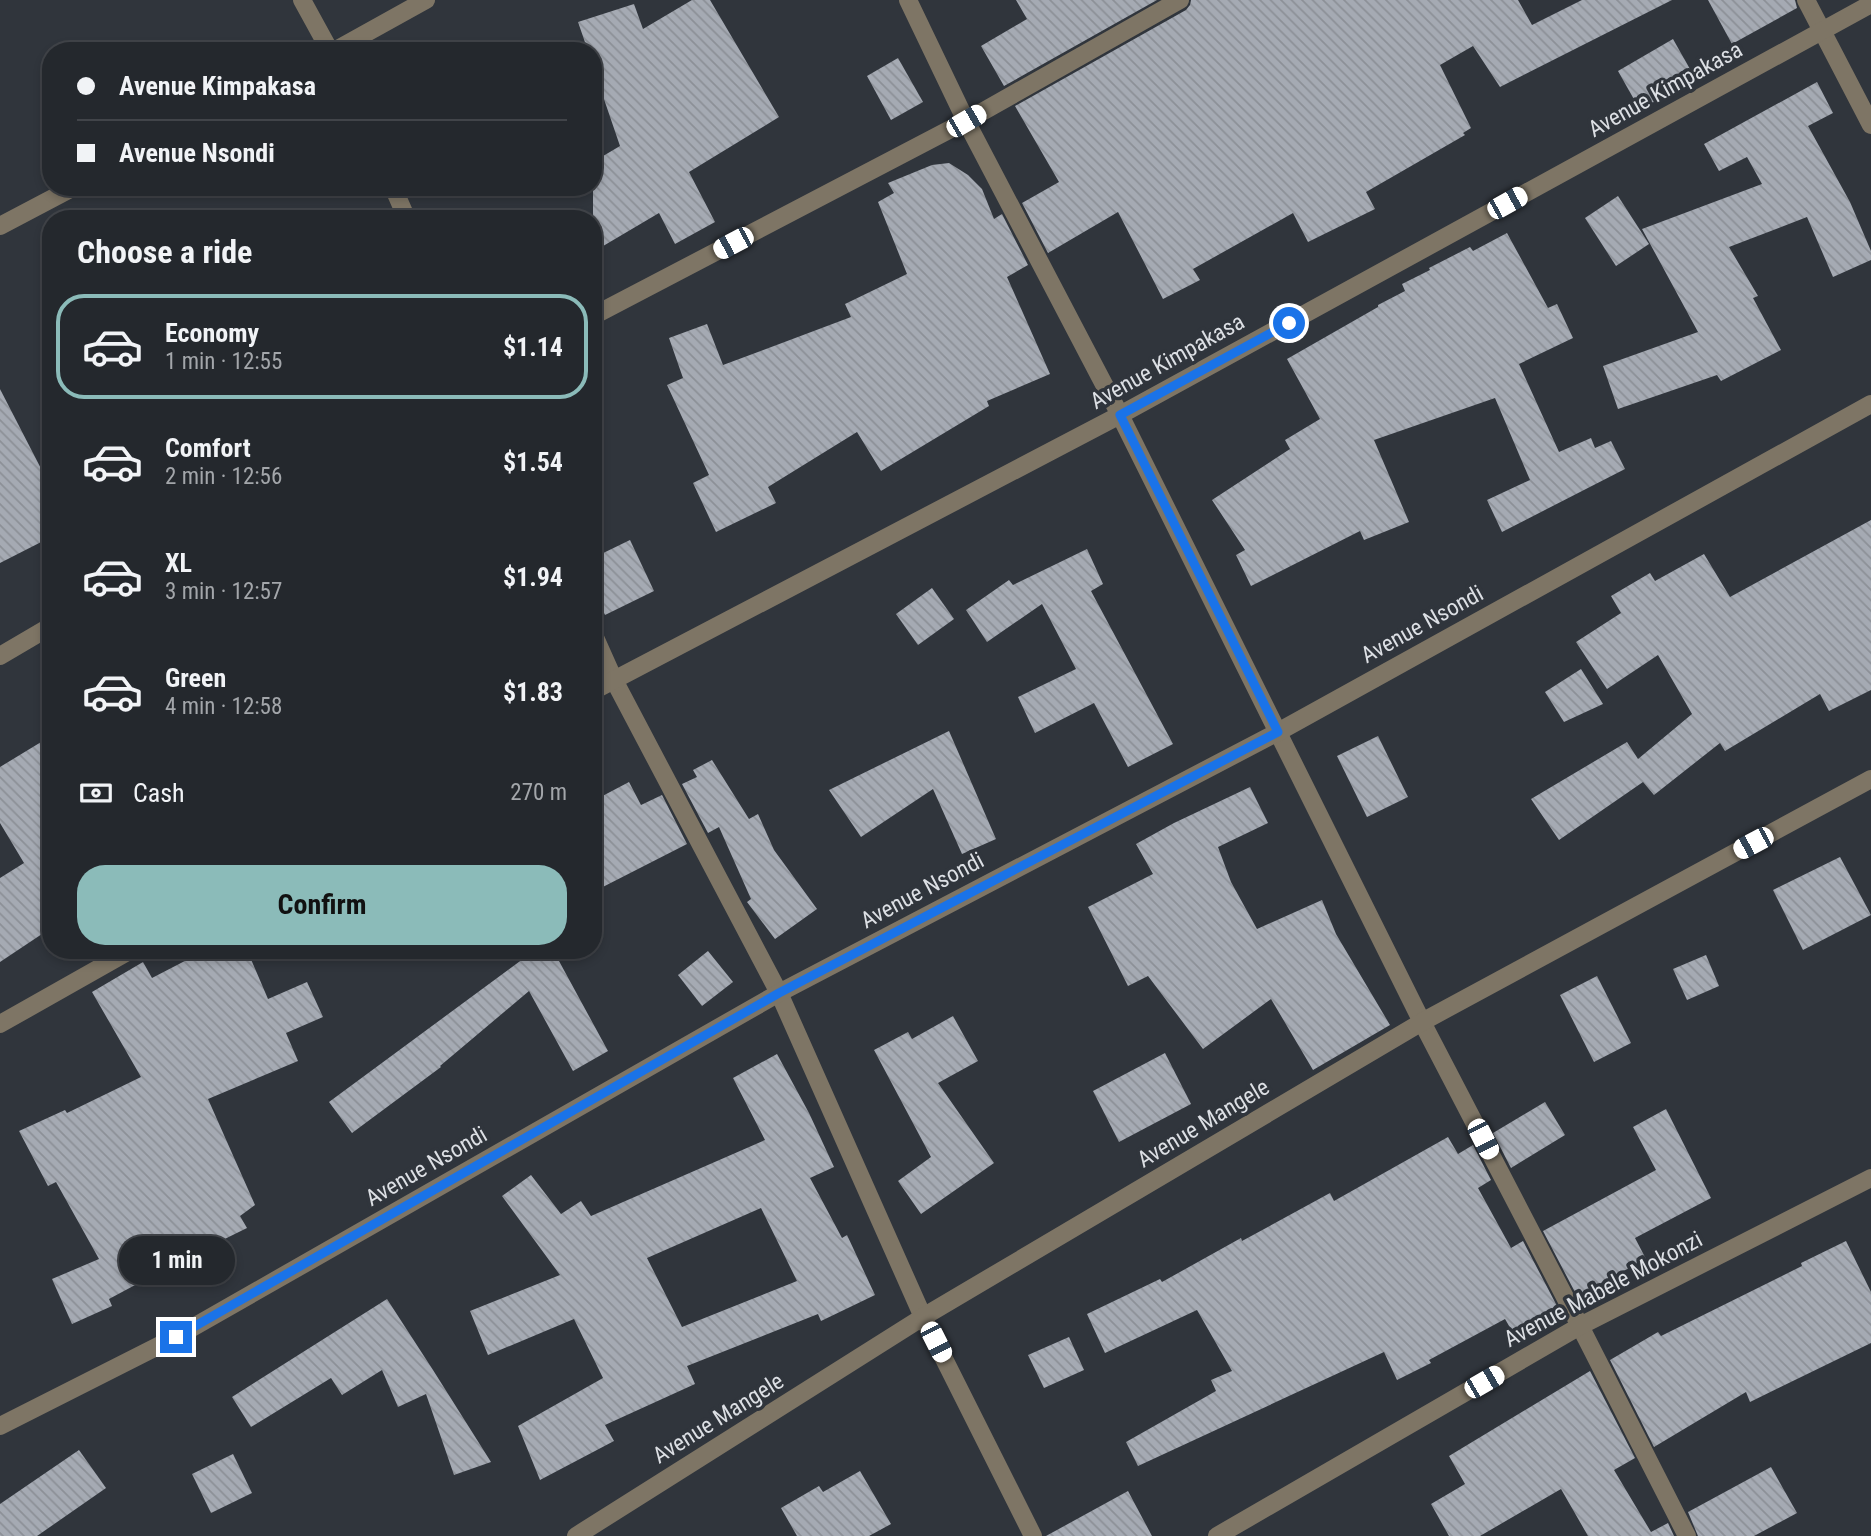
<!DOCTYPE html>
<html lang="en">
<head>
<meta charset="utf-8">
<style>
	body { margin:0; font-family:"Roboto Condensed",sans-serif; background:#2c3035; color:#f1f3f6; height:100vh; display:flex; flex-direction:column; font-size:26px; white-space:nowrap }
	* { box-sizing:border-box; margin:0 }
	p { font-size:23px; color:#a3a6aa }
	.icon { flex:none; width:38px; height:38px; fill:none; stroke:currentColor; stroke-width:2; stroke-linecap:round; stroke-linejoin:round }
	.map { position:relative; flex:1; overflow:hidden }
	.drawer { position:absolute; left:42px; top:210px; width:560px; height:749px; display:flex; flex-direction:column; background:#24282d; border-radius:28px; box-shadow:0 4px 10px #0003,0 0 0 2px #414449 }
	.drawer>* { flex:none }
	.hud { position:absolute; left:42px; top:42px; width:560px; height:154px; border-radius:28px; box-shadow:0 4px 10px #0003,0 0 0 2px #414449; display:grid; align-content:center; height:154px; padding:0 35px; background:#24282d }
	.end { position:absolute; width:32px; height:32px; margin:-16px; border:9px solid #1a73e8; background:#fff; box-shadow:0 0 0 4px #fff }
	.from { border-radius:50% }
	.bubble { position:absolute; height:49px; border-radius:24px; background:#24282d; box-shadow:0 4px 10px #0003,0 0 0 2px #414449; font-size:23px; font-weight:700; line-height:49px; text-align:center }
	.car { position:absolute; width:21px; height:42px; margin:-21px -10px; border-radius:9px; box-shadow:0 0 5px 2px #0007; background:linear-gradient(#fff 24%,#345 0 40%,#fff 0 76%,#345 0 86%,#fff 0) }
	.hud b { display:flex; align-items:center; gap:24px; height:66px; font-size:26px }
	.hud b+b { border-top:2px solid #414449 }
	.hud i { width:18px; height:18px; background:#f1f3f6 }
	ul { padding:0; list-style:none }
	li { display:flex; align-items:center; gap:21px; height:105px; margin:0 14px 10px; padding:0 21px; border:4px solid transparent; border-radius:28px }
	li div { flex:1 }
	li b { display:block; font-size:26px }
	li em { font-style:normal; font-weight:700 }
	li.current { border-color:#8bbbb9 }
	li>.icon { width:63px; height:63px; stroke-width:1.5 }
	h2 { padding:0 35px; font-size:32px; line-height:84px }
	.pay { display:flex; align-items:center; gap:18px; height:77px; padding:0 35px; font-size:26px }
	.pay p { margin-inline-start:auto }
	.action { display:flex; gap:14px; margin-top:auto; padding:14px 35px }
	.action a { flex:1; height:80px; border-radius:28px; background:#8bbbb9; color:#111; font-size:28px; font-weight:700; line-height:80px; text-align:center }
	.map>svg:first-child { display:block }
	.building { fill:url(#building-back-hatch); fill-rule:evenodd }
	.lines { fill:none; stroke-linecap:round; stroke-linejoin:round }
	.minor { stroke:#7e7565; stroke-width:18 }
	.route { stroke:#1a73e8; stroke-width:9 }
	.labels { text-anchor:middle; stroke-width:7; stroke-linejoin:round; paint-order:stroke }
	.street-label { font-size:23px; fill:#dcdfe4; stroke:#30353c }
</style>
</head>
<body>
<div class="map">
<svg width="1871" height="1536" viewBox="0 0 1871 1536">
	<defs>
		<pattern id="building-back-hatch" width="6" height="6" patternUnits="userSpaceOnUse" patternTransform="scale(1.75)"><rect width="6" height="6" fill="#a5aab3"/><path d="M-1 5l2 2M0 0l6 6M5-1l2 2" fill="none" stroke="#8c9097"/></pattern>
	</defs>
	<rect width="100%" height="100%" fill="#30353c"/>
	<g class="building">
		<polygon points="692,0 710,0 779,117 689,172 715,222 675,244 659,213 593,252 593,162 620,146 593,67 593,51 588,51 578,22 634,4 643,29"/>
		<polygon points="1016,0 1157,0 1004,86 981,46 1027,19"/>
		<polygon points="1191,0 1518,0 1532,25 1582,0 1672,0 1500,87 1473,46 1440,65 1471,128 1463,133 1465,135 1366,192 1375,209 1308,242 1293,213 1193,269 1200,280 1163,299 1118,212 1048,253 1022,203 1059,182 1015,106 1186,10 1190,5"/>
		<polygon points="1708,0 1795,0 1797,8 1732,44"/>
		<polygon points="1673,39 1695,78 1640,110 1618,71"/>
		<polygon points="898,58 923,102 891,120 867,76"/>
		<polygon points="1817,82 1833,113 1808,126 1850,202 1871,251 1871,260 1833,277 1807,217 1729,247 1758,296 1753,298 1781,350 1721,381 1717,375 1618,409 1603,366 1698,332 1642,229 1762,184 1747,157 1719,171 1704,144"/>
		<polygon points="949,163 968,175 982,189 994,219 1002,214 1028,265 1007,277 1050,374 987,401 989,406 881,471 857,432 768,487 776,503 716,532 693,483 709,475 667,385 683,378 669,338 707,324 723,365 851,317 845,304 907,274 878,202 894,193 888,183 932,165"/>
		<polygon points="1618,196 1649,244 1616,266 1585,218"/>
		<polygon points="1507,233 1548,308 1557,304 1573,338 1519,364 1559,452 1591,438 1595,448 1611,441 1625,469 1502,532 1487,500 1530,480 1495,398 1374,440 1409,522 1364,540 1360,531 1251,586 1236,555 1245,550 1212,500 1290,449 1285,440 1320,419 1287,359 1378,307 1378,305 1405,291 1402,284 1430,270 1429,268 1470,247 1473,251"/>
		<polygon points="0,389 51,488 51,537 0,563"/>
		<polygon points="1871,520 1871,690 1829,711 1820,694 1725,751 1720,743 1654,795 1643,782 1559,840 1531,799 1627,742 1638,759 1692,714 1658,655 1607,689 1576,642 1621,613 1611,596 1650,573 1655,581 1704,554 1730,597"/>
		<polygon points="630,540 654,591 605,615 593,591 593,558"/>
		<polygon points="1087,549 1103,584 1091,591 1173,744 1128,767 1094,703 1035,733 1018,697 1076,669 1042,604 987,642 966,610 1009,580 1013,585"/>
		<polygon points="932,588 954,619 918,645 896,614"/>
		<polygon points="1581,669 1603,704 1564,722 1545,692"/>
		<polygon points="949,731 996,839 962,854 933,789 861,837 829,790"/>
		<polygon points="51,736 51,928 0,962 0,878 24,863 0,823 0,767"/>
		<polygon points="1378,736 1408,797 1367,817 1337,756"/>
		<polygon points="712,760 749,819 758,814 774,850 817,909 775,939 747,902 751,899 719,827 708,833 682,784 697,777 693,770"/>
		<polygon points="629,782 641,805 662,795 687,844 593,892 593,801"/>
		<polygon points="1250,787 1268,823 1218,847 1231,882 1257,929 1322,900 1336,934 1390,1025 1313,1070 1271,999 1203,1049 1148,976 1128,986 1088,907 1153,874 1136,844 1174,823"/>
		<polygon points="1840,857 1871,915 1803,950 1773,890"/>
		<polygon points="206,950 247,950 268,999 307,982 323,1017 286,1033 298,1061 208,1099 255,1205 240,1216 247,1228 180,1261 109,1299 112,1306 72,1324 52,1279 99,1259 56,1182 48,1186 19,1131 65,1110 67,1113 141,1077 92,992 143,962 152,978"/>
		<polygon points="535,950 553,950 608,1051 573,1071 529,991 440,1066 441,1067 352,1133 329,1102"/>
		<polygon points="708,951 733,982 702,1006 678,975"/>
		<polygon points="1706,955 1719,986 1687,1000 1673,969"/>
		<polygon points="1597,976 1631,1043 1594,1062 1560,995"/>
		<polygon points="953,1016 978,1061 938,1083 994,1163 921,1214 898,1181 931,1157 874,1050 908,1032 912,1039"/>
		<polygon points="1165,1053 1191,1104 1119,1142 1093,1091"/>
		<path d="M777 1054 809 1113 834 1167 810 1178 842 1238 847 1235 875 1295 821 1321 818 1314 687 1366 695 1384 605 1425 614 1441 540 1480 518 1426 603 1378 574 1319 488 1355 470 1311 560 1275 502 1196 531 1175 561 1214 581 1201 591 1216 765 1140 733 1078ZM761 1208 797 1281 682 1327 647 1258Z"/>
		<polygon points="1545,1102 1565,1135 1511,1168 1493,1133"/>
		<polygon points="1666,1109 1711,1198 1635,1238 1646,1259 1577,1296 1543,1231 1656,1170 1633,1127"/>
		<polygon points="1448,1137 1458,1154 1473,1145 1491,1180 1478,1188 1511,1248 1523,1241 1557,1306 1512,1331 1505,1319 1429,1360 1431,1363 1397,1380 1384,1352 1138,1466 1126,1442 1216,1391 1211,1380 1232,1371 1197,1310 1105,1353 1087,1314 1160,1279 1162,1282 1241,1238 1242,1241 1330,1193 1334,1201"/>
		<polygon points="1846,1241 1871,1292 1871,1343 1750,1402 1746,1392 1654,1447 1610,1360 1658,1332 1661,1336 1802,1266 1801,1263"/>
		<polygon points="387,1299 433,1370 491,1462 454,1475 426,1394 398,1407 382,1370 342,1395 331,1378 251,1427 232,1397"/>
		<polygon points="1069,1337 1084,1370 1044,1388 1028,1355"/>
		<polygon points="1590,1371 1635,1458 1614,1470 1651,1532 1668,1523 1674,1536 1588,1536 1561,1489 1480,1536 1449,1536 1431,1504 1465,1484 1449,1456"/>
		<polygon points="79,1450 106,1488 37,1536 0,1536 0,1504"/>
		<polygon points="233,1454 252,1493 211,1513 192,1474"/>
		<polygon points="1771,1467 1797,1513 1754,1536 1698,1536 1688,1512"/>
		<polygon points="860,1471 891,1524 869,1536 797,1536 781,1508 819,1486 823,1492"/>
		<polygon points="1128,1491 1152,1536 1046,1536"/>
	</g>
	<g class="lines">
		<g class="minor">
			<polyline points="302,0 330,51"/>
			<polyline points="908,0 966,121 1120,415 1422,1022 1580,1326 1687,1536"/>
			<polyline points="1806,0 1871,125"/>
			<polyline points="334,51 426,0"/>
			<polyline points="393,187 407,219"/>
			<polyline points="0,226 74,187"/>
			<polyline points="593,316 966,121 1180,0"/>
			<polyline points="593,633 614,680 779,993 923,1317 1033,1536"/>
			<polyline points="0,656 51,626"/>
			<polyline points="593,691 1120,415 1871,4"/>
			<polyline points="0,1024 131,950"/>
			<polyline points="0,1426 176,1337 779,993 1278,732 1871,404"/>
			<polyline points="576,1536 923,1317 1422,1022 1871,779"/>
			<polyline points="1217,1536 1580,1326 1871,1178"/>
		</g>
	</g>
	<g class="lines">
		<polyline class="route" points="176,1337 779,993 1278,732 1120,415 1289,323"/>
	</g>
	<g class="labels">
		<g class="street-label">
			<text transform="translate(1665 89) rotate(-29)" y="8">Avenue Kimpakasa</text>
			<text transform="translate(1167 361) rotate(-29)" y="8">Avenue Kimpakasa</text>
			<text transform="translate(1422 624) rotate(-29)" y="8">Avenue Nsondi</text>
			<text transform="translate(922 890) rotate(-28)" y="8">Avenue Nsondi</text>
			<text transform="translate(1203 1123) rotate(-31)" y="8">Avenue Mangele</text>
			<text transform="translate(426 1166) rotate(-30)" y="8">Avenue Nsondi</text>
			<text transform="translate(1603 1289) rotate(-28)" y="8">Avenue Mabele Mokonzi</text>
			<text transform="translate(718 1418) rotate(-32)" y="8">Avenue Mangele</text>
		</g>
	</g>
</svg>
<i class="end from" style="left:1289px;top:323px"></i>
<i class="end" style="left:176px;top:1337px"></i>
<div class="bubble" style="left:119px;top:1236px;width:116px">1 min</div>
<i class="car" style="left:966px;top:121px;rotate:60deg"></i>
<i class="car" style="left:1507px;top:203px;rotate:61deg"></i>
<i class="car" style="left:733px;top:243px;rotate:242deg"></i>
<i class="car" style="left:1753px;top:843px;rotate:242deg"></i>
<i class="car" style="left:1483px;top:1139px;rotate:153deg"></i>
<i class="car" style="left:936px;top:1342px;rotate:153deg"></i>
<i class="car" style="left:1484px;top:1382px;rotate:60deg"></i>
<div class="hud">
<b><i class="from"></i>Avenue Kimpakasa</b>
<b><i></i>Avenue Nsondi</b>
</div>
<section class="drawer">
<h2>Choose a ride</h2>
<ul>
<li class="current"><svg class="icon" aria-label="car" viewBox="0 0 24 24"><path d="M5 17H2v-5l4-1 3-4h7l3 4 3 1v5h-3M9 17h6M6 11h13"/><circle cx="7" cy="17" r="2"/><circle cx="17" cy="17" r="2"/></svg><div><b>Economy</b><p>1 min · 12:55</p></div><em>$1.14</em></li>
<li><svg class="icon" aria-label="car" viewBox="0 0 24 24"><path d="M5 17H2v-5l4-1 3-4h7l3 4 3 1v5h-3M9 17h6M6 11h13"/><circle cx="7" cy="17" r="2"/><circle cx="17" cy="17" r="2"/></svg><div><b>Comfort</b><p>2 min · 12:56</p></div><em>$1.54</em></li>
<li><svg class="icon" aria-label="car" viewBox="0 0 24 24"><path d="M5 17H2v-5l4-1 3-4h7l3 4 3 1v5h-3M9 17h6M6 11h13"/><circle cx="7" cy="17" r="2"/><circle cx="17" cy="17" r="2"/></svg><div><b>XL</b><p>3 min · 12:57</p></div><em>$1.94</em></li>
<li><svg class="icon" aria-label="car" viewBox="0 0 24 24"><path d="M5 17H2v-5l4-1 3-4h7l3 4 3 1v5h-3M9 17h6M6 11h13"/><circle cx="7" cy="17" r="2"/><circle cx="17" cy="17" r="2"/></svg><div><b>Green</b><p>4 min · 12:58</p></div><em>$1.83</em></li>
</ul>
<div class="pay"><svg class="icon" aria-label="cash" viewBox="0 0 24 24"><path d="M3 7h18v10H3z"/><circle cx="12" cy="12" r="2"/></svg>Cash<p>270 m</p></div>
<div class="action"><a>Confirm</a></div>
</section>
</div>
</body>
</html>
